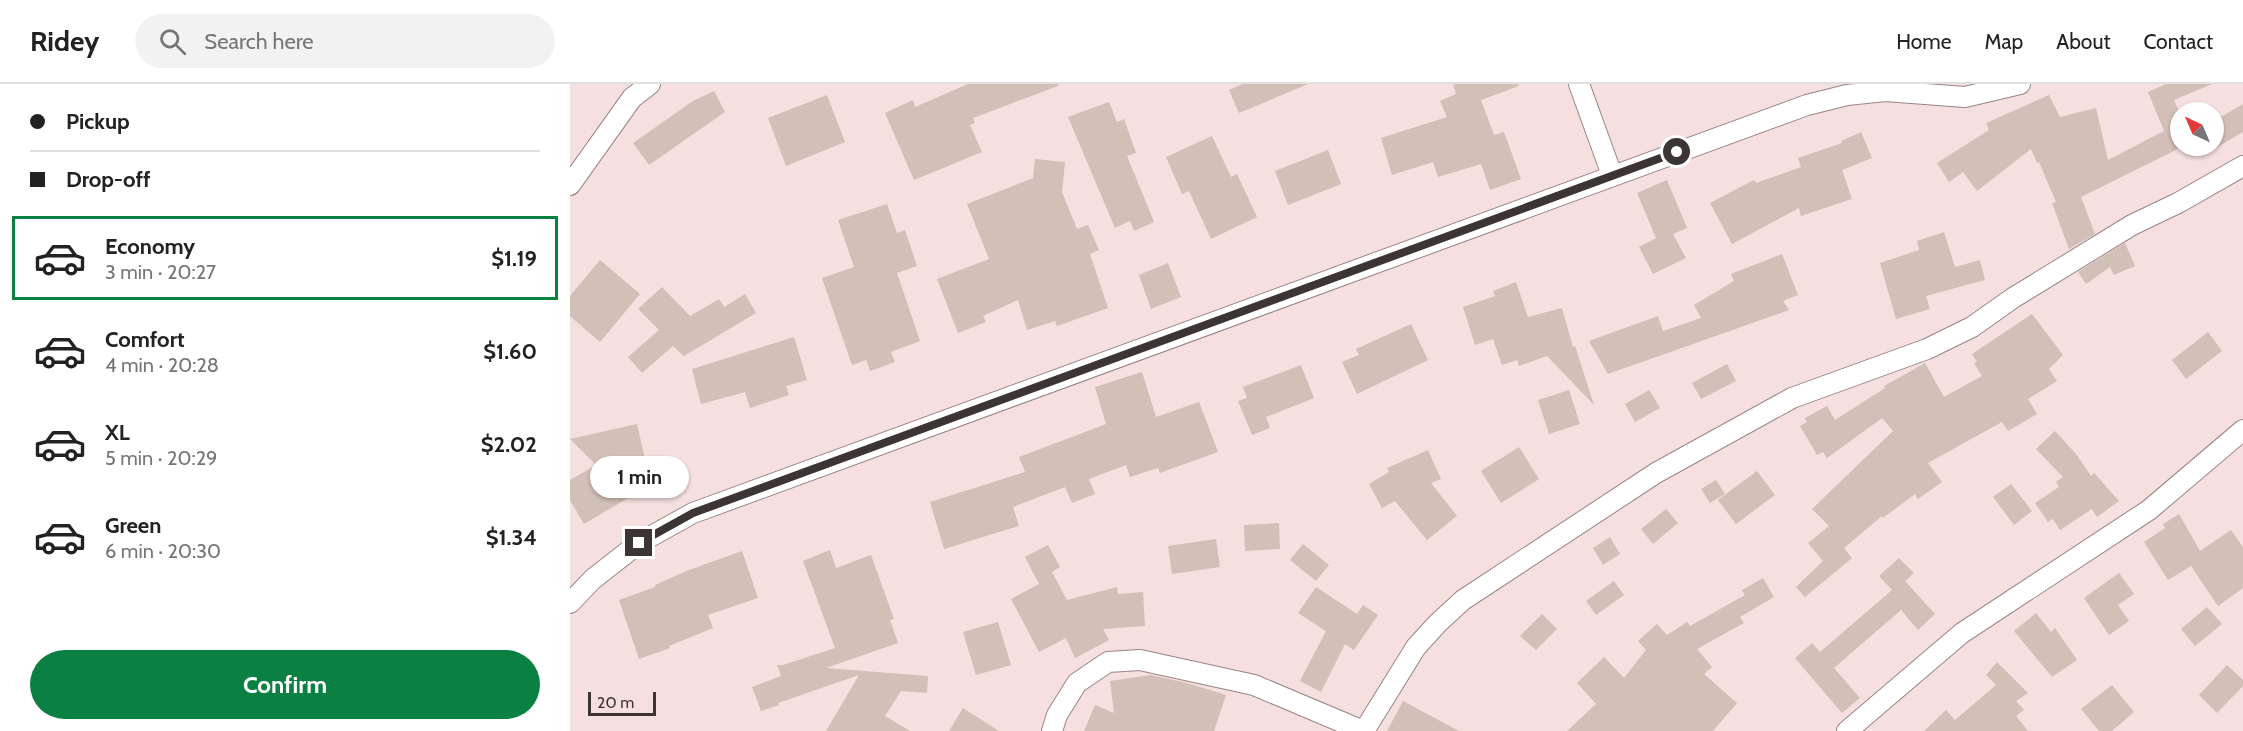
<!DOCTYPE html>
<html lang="en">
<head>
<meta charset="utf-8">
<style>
	body { margin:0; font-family:Cabin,sans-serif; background:#f2f2f2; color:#222; height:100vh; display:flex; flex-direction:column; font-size:22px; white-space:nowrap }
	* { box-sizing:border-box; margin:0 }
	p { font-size:20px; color:#767676 }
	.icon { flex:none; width:33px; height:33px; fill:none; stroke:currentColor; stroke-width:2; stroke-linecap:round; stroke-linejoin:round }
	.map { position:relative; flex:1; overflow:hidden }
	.panel { display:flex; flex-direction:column; background:#fff; width:570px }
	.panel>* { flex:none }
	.top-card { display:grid; align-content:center; height:132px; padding:0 30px; background:#fff }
	.needle { width:39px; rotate:316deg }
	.buttons { position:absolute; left:1600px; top:18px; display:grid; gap:12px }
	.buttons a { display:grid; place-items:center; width:54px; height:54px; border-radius:50%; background:#fff; box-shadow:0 2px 4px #0004; font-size:30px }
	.scale { position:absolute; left:18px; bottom:15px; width:68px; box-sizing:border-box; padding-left:6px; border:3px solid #3d3434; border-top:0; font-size:16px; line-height:21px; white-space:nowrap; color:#3d3434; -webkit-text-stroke:4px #f5dfdf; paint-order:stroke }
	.end { position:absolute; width:27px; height:27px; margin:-14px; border:8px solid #3d3434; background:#fff; box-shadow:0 0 0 3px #fff }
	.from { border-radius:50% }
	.bubble { position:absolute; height:42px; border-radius:21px; background:#fff; box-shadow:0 2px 4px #0004; font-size:20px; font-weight:800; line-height:42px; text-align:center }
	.top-card b { display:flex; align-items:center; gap:21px; height:57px; font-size:22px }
	.top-card b+b { border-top:2px solid #e0e0e0 }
	.top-card i { width:15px; height:15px; background:#222 }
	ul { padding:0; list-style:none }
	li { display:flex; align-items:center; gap:18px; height:84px; margin:0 12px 9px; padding:0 18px; border:3px solid transparent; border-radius:0px }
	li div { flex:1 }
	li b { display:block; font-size:22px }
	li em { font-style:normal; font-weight:800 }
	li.active { border-color:#0b8043 }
	li>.icon { width:54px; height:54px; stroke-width:1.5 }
	.button { display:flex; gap:12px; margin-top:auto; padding:12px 30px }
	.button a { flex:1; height:69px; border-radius:36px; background:#0b8043; color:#fff; font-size:24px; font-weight:800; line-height:69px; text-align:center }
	header { display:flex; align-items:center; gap:36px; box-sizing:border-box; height:84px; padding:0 30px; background:#fff; border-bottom:2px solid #e0e0e0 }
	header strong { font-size:28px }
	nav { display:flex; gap:33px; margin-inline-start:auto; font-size:21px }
	.search { width:420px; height:54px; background:#f2f2f2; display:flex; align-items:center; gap:15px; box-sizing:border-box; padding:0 21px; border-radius:33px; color:#767676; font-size:22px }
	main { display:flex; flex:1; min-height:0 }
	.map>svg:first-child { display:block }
	.building { fill:#d2bfb7 }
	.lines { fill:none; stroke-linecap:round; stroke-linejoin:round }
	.minor-casing { stroke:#998586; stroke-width:22 }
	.minor { stroke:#fff; stroke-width:20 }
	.route { stroke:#3d3434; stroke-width:8 }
</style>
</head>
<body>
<header>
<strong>Ridey</strong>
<div class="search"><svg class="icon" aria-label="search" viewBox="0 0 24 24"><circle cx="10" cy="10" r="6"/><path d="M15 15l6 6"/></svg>Search here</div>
<nav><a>Home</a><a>Map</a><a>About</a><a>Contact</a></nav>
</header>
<main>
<section class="panel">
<div class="top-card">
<b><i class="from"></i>Pickup</b>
<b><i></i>Drop-off</b>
</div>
<ul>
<li class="active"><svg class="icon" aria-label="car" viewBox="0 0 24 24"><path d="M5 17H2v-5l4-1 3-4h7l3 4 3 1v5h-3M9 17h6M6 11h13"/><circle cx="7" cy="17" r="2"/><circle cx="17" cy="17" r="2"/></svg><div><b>Economy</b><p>3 min · 20:27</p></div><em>$1.19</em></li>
<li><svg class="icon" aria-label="car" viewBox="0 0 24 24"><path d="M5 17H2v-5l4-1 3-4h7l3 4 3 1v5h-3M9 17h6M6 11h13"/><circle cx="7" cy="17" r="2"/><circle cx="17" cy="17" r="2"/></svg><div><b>Comfort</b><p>4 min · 20:28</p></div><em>$1.60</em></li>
<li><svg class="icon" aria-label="car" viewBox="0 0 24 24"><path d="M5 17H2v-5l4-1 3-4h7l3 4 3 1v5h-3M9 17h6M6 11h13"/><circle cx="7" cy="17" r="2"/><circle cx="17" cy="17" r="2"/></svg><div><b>XL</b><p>5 min · 20:29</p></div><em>$2.02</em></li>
<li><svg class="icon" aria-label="car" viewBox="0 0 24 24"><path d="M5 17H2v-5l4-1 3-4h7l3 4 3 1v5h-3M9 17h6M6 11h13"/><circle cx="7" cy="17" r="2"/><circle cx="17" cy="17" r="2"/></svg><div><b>Green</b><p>6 min · 20:30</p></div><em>$1.34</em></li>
</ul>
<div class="button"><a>Confirm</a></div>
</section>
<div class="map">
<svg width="1673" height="647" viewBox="0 0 1673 647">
	<rect width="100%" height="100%" fill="#f5dfdf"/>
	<g class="building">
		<polygon points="398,0 488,0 488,2 403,34 405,39 400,41 412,68 344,96 315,29 343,16 345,23"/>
		<polygon points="673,0 738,0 669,29 659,6"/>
		<polygon points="883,0 948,0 949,2 911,16 924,51 934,48 951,95 920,106 911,80 868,93 863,78 822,91 811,54 877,33 870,17 886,10"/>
		<polygon points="1596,0 1642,0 1604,16 1611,33 1611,62 1614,62 1511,113 1525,150 1499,165 1482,119 1486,118 1469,78 1467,79 1461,65 1407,107 1393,88 1379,98 1367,79 1419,46 1416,39 1479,11 1490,33 1526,24 1538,76 1594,47 1578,8"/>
		<polygon points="144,7 155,28 79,81 63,59 123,17"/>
		<polygon points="257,11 275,58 216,82 198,34"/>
		<polygon points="539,18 547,38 554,35 566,69 557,72 584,138 564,147 560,137 545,144 498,33"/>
		<polygon points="1673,20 1673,48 1644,65 1644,37"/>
		<polygon points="1291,48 1302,74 1272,86 1282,115 1231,132 1229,124 1162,160 1140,119 1184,96 1186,99 1231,83 1228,74 1272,59 1271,57"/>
		<polygon points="642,52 661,93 667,90 687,133 641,155 619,107 612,110 596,73"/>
		<polygon points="758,66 771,100 718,121 705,87"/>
		<polygon points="465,75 495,78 492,108 507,145 518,141 529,166 520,170 538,224 487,242 485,237 457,246 448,216 413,232 416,238 388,249 367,195 419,175 397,120 463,94"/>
		<polygon points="1097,96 1117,144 1103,150 1116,174 1083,190 1069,163 1086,154 1067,109"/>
		<polygon points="317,120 327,149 335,146 347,182 327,189 350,257 321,268 325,278 300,287 296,276 282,281 252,194 284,183 268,136"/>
		<polygon points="1374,148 1385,183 1410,176 1415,196 1356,212 1360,225 1326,235 1310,179 1349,166 1347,157"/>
		<polygon points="1555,159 1565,182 1544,191 1540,183 1516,200 1508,188"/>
		<polygon points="1212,170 1228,211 1213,217 1219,226 1038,290 1019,257 1088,232 1093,247 1131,234 1124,221 1164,197 1161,190"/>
		<polygon points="30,176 70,210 30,258 0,232 0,212"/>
		<polygon points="598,179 611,213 581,225 569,191"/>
		<polygon points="946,198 958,233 992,224 1003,263 1005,262 1024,321 977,272 949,282 947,276 932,281 923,255 905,261 893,223 925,212 923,207"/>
		<polygon points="92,203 120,232 149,215 154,223 175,210 186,229 114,272 103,262 72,289 58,273 89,246 68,225"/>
		<polygon points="1462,230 1493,271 1479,285 1487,297 1458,315 1467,330 1438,347 1432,338 1358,379 1372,398 1348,415 1345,410 1313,434 1312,432 1274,464 1282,474 1235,513 1226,503 1253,477 1238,459 1259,442 1242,425 1323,347 1312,334 1257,374 1253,368 1247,371 1230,342 1237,338 1235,334 1257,322 1265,336 1315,304 1314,302 1355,279 1374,313 1412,292 1404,279 1407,278 1402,270"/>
		<polygon points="841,240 858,276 787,310 772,278 789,271 786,265"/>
		<polygon points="1638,248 1652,267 1616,295 1602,276"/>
		<polygon points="224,253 237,296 216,302 219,311 180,324 175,308 131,320 122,285"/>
		<polygon points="1157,280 1166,297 1131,315 1122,299"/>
		<polygon points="731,281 744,314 696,333 700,344 682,351 668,317 677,314 673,303"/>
		<polygon points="572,288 586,333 629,318 648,368 590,389 588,384 560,393 556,381 519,395 525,410 502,419 495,403 443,423 449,442 374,465 360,418 455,388 449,373 536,340 525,303"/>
		<polygon points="999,306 1010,340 979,350 968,316"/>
		<polygon points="1079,306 1090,324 1065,338 1055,320"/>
		<polygon points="67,340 77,384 50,390 63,411 14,440 0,416 0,396 26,381 0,355"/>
		<polygon points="1485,347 1506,370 1521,392 1524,389 1549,417 1527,433 1522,425 1490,446 1483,435 1478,438 1465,419 1489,403 1486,398 1493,393 1466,365"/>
		<polygon points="949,363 969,395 931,419 911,387"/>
		<polygon points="858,366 871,395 861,399 887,432 857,456 825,417 812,424 799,400 819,388 817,384"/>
		<polygon points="1187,387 1205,411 1166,440 1148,416"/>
		<polygon points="1146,396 1155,410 1140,419 1131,405"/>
		<polygon points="1441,400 1462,427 1444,441 1423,413"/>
		<polygon points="1096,425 1108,439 1083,460 1071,445"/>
		<polygon points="1609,430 1630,467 1661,446 1673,463 1673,504 1648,522 1621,482 1598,496 1574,458 1595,444 1593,440"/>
		<polygon points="709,439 710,465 675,467 674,441"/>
		<polygon points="1040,453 1050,470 1033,481 1023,464"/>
		<polygon points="646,455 650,483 602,490 598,462"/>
		<polygon points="733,460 759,481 746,497 720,476"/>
		<polygon points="478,461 490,483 482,488 497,516 547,503 548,510 573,508 575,542 533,545 539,556 505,574 496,554 469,568 441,515 469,500 455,473"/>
		<polygon points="260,466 266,484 301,471 324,535 320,536 328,559 256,584 358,592 357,609 331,607 315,632 340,647 256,647 289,591 208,619 209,621 191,627 182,603 211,592 207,581 213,581 265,564 233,477"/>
		<polygon points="172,467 188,514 138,531 143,544 99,562 100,564 69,575 49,516 85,503 85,501 119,486"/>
		<polygon points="1329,474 1344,489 1335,497 1365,530 1348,546 1331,526 1264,584 1290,614 1272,629 1225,574 1242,559 1250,568 1322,506 1309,492"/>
		<polygon points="1549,489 1564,510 1548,521 1559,537 1539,551 1514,514"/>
		<polygon points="1193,494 1204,513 1170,533 1174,539 1127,565 1142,583 1134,590 1167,619 1143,647 997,647 1026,620 1007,599 1034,573 1054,594 1076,566 1068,557 1087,540 1097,551 1117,538 1120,542 1175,511 1172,506"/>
		<polygon points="1044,497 1054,511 1026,531 1016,517"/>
		<polygon points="746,503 787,530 793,521 808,531 784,566 775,560 751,608 730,597 756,547 728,529"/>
		<polygon points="1637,523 1652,540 1625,562 1611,545"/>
		<polygon points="1466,529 1481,548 1485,544 1507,576 1482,593 1444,547"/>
		<polygon points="972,530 987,545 966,566 950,552"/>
		<polygon points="428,538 441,581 406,591 393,548"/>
		<polygon points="1427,578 1458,609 1446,617 1454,626 1446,632 1458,647 1354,647 1376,626 1385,636 1426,601 1416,591"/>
		<polygon points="1657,581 1673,596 1673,602 1647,629 1629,611"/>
		<polygon points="581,591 617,599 656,611 644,647 514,647 525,621 544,629 540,597"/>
		<polygon points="1542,601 1564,628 1542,647 1529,647 1511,625"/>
		<polygon points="833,617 889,647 817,647"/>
		<polygon points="393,624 429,647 379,647"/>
	</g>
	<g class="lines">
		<defs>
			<g id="minor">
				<polyline points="1009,0 1042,91"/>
				<polyline points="0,101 62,14 80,0"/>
				<polyline points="0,519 23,495 69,459 123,429 1237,21 1277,11 1315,7 1395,13 1450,0"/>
				<polyline points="482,647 487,631 507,599 538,578 570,576 684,601 793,647"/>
				<polyline points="794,647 846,563 868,539 893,516 1086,389 1222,314 1357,265 1402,243 1443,214 1562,141 1608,119 1673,82"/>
				<polyline points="1277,647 1392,549 1579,426 1673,346"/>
			</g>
		</defs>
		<use href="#minor" class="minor-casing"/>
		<use href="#minor" class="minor"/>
	</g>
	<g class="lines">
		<polyline class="route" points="69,459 123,429 1107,68"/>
	</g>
</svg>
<div class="buttons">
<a><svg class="needle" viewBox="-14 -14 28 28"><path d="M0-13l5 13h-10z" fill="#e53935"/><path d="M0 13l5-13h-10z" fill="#767676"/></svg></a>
</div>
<div class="scale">20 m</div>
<i class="end from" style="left:1107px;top:68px"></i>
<i class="end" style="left:69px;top:459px"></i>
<div class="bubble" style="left:20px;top:372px;width:99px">1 min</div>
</div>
</main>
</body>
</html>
